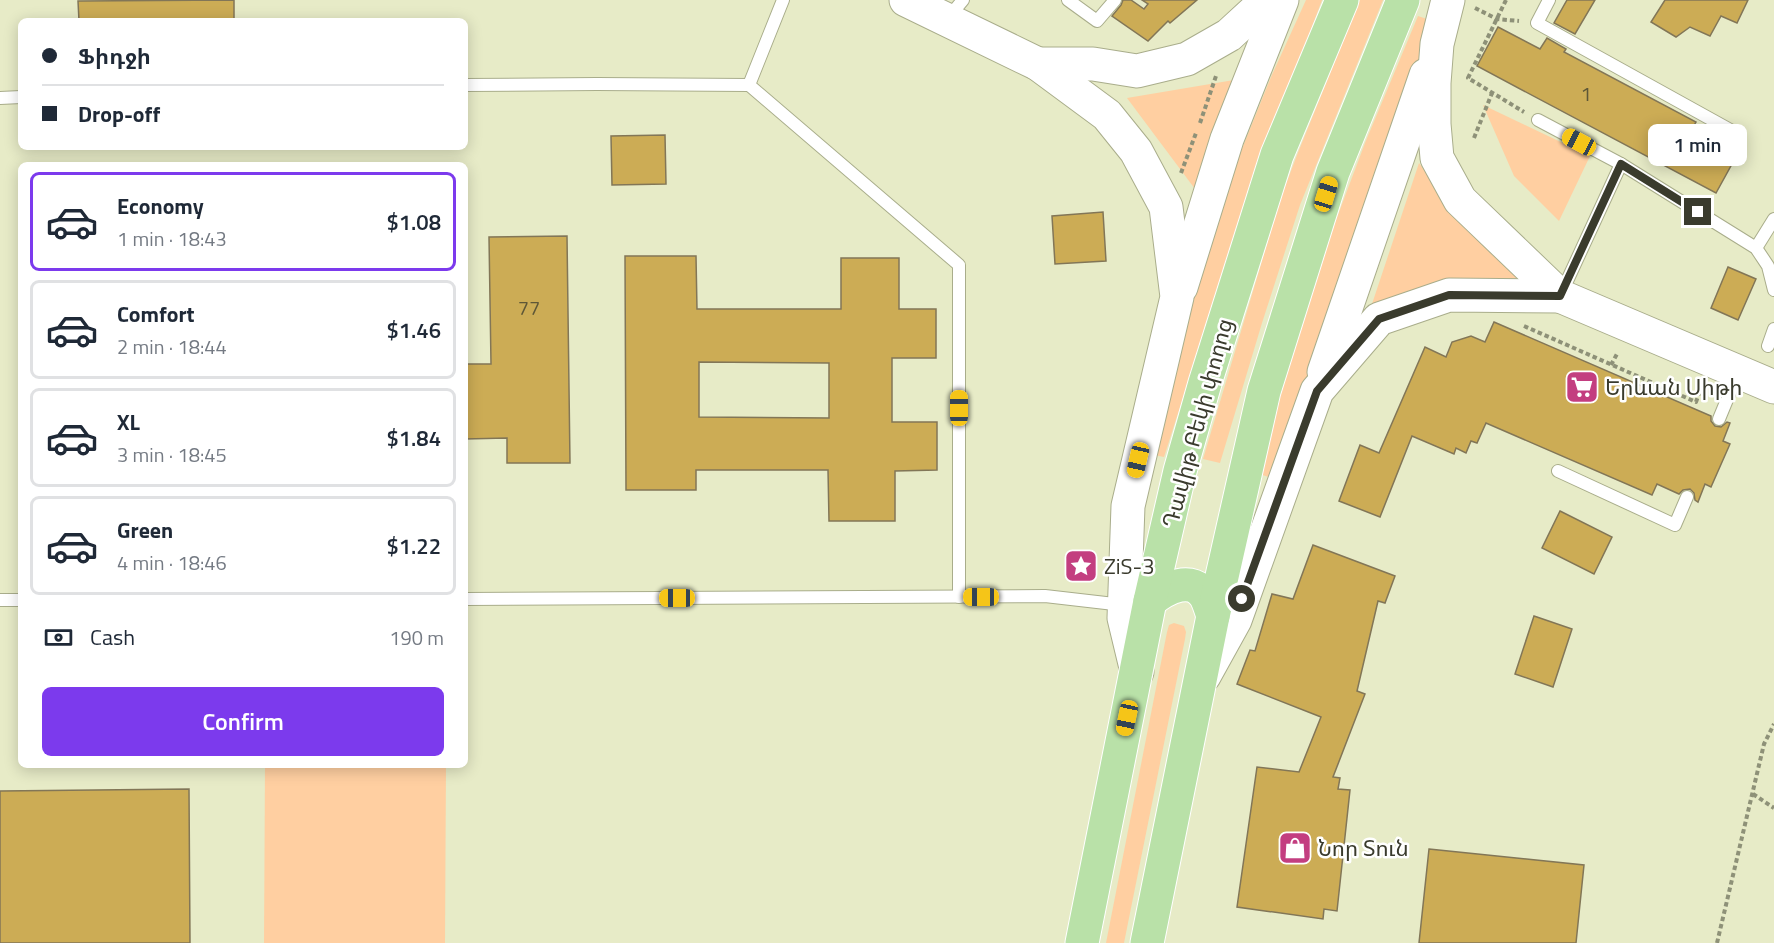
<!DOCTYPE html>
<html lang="en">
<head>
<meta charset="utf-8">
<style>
	body { margin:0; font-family:"Titillium Web","Noto Sans Armenian",sans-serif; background:#f2f2f3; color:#1f2937; height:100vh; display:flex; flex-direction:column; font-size:22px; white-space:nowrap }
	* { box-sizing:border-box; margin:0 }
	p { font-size:20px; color:#747a83 }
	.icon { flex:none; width:33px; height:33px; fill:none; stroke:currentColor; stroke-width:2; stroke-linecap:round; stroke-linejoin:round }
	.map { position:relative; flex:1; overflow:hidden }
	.sheet { position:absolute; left:18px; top:162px; width:450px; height:606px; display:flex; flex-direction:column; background:#fff; border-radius:9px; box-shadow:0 3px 15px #0003 }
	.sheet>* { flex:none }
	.hud { position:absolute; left:18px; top:18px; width:450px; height:132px; border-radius:9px; box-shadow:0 3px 15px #0003; display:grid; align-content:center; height:132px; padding:0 24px; background:#fff }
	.end { position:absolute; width:27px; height:27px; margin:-14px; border:8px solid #3a3b2d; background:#fff; box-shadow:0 0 0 3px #fff }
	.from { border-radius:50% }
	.bubble { position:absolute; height:42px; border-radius:9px; background:#fff; box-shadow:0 3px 15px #0003; font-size:20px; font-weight:600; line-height:42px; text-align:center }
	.car { position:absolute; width:18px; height:36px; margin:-18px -9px; border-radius:8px; box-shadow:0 0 4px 2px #0007; background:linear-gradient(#f5c518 24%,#345 0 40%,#f5c518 0 76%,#345 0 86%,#f5c518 0) }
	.hud b { display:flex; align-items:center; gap:21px; height:57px; font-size:22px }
	.hud b+b { border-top:2px solid #e0e1e3 }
	.hud i { width:15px; height:15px; background:#1f2937 }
	ul { padding:10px 0 0; list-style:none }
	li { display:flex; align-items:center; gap:18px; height:99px; margin:0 12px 9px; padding:0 12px; border:3px solid #e0e1e3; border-radius:9px }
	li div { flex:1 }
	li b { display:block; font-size:22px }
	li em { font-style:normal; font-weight:600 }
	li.current { border-color:#7c3aed }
	li>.icon { width:54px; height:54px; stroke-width:1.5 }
	.pay { display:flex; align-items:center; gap:15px; height:66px; padding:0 24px; font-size:22px }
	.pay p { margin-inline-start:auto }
	.primary-button { display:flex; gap:12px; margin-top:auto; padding:12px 24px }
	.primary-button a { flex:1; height:69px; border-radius:9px; background:#7c3aed; color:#fff; font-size:24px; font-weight:600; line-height:69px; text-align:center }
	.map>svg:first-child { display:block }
	.green { fill:#ffcfa1 }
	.building { fill:#ccac55; stroke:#827657; stroke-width:1.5; fill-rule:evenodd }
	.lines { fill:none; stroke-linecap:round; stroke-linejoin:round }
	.lane-casing { stroke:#a9ad8b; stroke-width:14 }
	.secondary-casing { stroke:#a9ad8b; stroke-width:35 }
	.primary-casing { stroke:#fff; stroke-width:35 }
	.path { stroke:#8e9178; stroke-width:4; stroke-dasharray:4.5 3; stroke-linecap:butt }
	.lane { stroke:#fff; stroke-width:12 }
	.secondary { stroke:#fff; stroke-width:33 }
	.primary { stroke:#b9e1a8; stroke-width:33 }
	.route { stroke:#3a3b2d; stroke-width:8 }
	.labels { text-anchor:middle; stroke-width:5; stroke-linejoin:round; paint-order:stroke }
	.number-label { font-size:20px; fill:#5e5737 }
	.poi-label { font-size:22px; fill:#3a3b2d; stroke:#fff; text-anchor:start }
	.street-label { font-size:22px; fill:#3a3b2d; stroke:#fff }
</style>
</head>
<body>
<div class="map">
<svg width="1774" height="943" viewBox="0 0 1774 943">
	<rect width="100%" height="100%" fill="#e7ebc7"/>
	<g class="green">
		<path d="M1306 0H1322C1265 151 1213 303 1164 457L1149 454 1220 203 1271 77Z"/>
		<polygon points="1360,0 1383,0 1300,205 1262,323 1220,463 1203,459 1281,197 1299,150"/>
		<polygon points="1418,16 1427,19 1417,69 1275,479 1256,473 1318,268 1365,143"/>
		<polygon points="1234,80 1195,189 1127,98"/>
		<polygon points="1483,105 1590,156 1559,221 1514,176"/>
		<polygon points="1419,163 1462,222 1524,281 1371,307"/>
		<polygon points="1174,623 1184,626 1186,632 1185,639 1124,943 1106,943 1167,632 1169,625"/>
		<polygon points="265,765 446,765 445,943 264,943"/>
	</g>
	<g class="building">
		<polygon points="234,0 234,21 79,21 78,1"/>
		<polygon points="1123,0 1131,0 1144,9 1148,4 1142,0 1197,0 1170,23 1168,21 1148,41 1112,16 1121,5"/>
		<polygon points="1567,0 1595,0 1575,34 1554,23"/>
		<polygon points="1665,0 1748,0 1737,23 1721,16 1710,36 1690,27 1676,37 1651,22"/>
		<polygon points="1498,27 1540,49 1547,38 1566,49 1564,52 1696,122 1692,129 1738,153 1716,193 1477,66"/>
		<polygon points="665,135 666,184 612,185 611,136"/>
		<polygon points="1103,212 1106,261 1055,264 1052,216"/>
		<polygon points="567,236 570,463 507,463 507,438 465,439 465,364 491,364 489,237"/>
		<path d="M625 256H696L697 309H841V258H899V309H936V358H892V422H937V470L895 471V521H829L828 470H696V490H626ZM699 362 829 363V418L699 417Z"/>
		<polygon points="1728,267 1756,279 1738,320 1711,308"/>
		<polygon points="1494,322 1711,416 1711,421 1715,426 1721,427 1727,422 1730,423 1723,441 1730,444 1711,487 1705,484 1698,502 1695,500 1694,493 1690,489 1683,490 1679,494 1657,484 1652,495 1486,423 1477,443 1471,441 1466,453 1456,448 1454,454 1412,436 1380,517 1339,501 1360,445 1379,453 1425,347 1446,357 1452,342 1471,336 1485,342"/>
		<polygon points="1560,511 1612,537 1594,574 1542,548"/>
		<polygon points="1313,545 1395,576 1385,603 1378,601 1357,691 1365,694 1333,777 1340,778 1338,789 1350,790 1337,911 1324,909 1323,919 1237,907 1257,767 1299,772 1321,717 1237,684 1250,650 1255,651 1272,594 1293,599"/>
		<polygon points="1534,616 1572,629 1553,687 1515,674"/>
		<polygon points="189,789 190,943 0,943 0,791"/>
		<polygon points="1429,849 1584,865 1576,943 1419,943"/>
	</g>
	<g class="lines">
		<defs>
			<g id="lane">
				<polyline points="1068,0 1097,21 1115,0"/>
				<polyline points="1549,0 1537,23 1734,132"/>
				<polyline points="948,18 963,0"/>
				<polyline points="465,85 597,84 749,85 783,0"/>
				<polyline points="749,85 959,265 959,597"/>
				<polyline points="0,98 21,97"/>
				<polyline points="1538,120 1621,164 1756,248 1768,266 1774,290"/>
				<polyline points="1756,248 1774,219"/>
				<polyline points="1561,294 1621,164"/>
				<polyline points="1768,346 1774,329"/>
				<polyline points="1719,419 1738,373"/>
				<polyline points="1558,471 1675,525 1687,497"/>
				<polyline points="465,599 1045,596 1123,605"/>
				<polyline points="0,600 21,600"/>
			</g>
			<g id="secondary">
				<polyline points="906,0 1038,64 1107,115 1136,151 1166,207 1177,297 1128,506 1124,618 1137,672"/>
				<polyline points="1448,0 1437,44 1434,83 1434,124 1437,158 1460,200 1560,296 1774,387"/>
				<polyline points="1038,64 1093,64 1137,71 1187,59 1229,35 1267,0"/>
				<polyline points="1181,287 1227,139 1282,0"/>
				<polyline points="1324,372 1426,75"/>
				<polyline points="1204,676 1235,620 1317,391 1379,319 1449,295 1560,296"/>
			</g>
			<g id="primary">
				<path d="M1150 601C1166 588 1192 574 1206 597 1209 603 1211 610 1213 616"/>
				<polyline points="1082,943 1150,601 1180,471 1205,383 1277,155 1342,0"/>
				<polyline points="1147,943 1213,616 1264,391 1333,172 1403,0"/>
			</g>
		</defs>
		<use href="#lane" class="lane-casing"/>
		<use href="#secondary" class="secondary-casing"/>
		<use href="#primary" class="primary-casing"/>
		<g class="path">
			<polyline points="1506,0 1468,78 1524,112"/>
			<polyline points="1475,8 1497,19 1519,21"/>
			<polyline points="1200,123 1216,76"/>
			<polyline points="1474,138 1492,93"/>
			<polyline points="1181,173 1196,133"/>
			<polyline points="1524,326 1696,402 1702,385"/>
			<polyline points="1611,365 1618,352"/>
			<polyline points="1753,794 1774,808"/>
			<polyline points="1717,943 1764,744 1774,724"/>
		</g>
		<use href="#lane" class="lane"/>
		<use href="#secondary" class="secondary"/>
		<use href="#primary" class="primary"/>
	</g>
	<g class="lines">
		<polyline class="route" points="1242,599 1317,391 1379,319 1449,295 1560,296 1621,164 1698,212"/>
	</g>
	<defs>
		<symbol id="supermarket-square" viewBox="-11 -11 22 22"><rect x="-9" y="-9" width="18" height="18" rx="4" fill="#c33e80" stroke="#fff"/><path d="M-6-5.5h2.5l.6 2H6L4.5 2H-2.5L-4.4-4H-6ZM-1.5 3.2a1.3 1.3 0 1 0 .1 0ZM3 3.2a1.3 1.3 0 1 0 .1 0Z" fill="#fff"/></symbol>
		<symbol id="sight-square" viewBox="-11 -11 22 22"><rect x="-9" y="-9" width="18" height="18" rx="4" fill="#c33e80" stroke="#fff"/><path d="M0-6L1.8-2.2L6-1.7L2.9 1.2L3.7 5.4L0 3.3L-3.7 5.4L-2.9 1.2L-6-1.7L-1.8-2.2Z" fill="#fff"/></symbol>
		<symbol id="shop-square" viewBox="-11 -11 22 22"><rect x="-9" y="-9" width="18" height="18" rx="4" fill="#c33e80" stroke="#fff"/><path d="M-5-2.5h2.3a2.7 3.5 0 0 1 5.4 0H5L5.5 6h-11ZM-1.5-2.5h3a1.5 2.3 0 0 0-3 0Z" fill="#fff"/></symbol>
	</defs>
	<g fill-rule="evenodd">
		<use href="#supermarket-square" x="1563" y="368" width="38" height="38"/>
		<use href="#sight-square" x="1062" y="547" width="38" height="38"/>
		<use href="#shop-square" x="1276" y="829" width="38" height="38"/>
	</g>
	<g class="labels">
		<g class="number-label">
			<text x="1586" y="101">1</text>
			<text x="529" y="315">77</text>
		</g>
		<g class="poi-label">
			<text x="1605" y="395">Երևան Սիթի</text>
			<text x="1104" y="574">ZiS-3</text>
			<text x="1318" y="856">Նոր Տուն</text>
		</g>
		<g class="street-label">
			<text transform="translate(1197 423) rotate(-75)" y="8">Դավիթ Բեկի փողոց</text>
		</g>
	</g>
</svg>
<i class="end from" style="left:1242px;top:599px"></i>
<i class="end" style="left:1698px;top:212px"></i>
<div class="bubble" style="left:1648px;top:124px;width:99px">1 min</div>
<i class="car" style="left:1579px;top:142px;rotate:298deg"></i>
<i class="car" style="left:1326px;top:194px;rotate:17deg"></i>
<i class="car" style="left:959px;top:408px;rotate:0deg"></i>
<i class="car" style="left:1138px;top:460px;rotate:193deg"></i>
<i class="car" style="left:981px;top:597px;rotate:270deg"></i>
<i class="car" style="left:677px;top:598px;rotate:270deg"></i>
<i class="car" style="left:1127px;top:718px;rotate:192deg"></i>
<div class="hud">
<b><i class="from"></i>Ֆիդջի</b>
<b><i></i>Drop-off</b>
</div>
<section class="sheet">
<ul>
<li class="current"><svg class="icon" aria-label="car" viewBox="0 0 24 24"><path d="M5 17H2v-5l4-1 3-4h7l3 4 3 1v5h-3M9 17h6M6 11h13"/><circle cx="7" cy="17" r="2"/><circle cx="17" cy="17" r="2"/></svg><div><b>Economy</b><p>1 min · 18:43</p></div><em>$1.08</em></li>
<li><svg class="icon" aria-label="car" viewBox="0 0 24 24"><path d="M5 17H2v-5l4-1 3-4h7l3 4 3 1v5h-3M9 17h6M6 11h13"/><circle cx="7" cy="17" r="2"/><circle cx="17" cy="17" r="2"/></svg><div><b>Comfort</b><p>2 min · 18:44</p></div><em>$1.46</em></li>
<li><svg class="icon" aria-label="car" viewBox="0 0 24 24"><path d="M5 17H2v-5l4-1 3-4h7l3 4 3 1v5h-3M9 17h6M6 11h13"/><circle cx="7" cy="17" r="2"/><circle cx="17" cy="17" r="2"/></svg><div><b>XL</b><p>3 min · 18:45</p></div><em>$1.84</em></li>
<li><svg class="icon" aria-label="car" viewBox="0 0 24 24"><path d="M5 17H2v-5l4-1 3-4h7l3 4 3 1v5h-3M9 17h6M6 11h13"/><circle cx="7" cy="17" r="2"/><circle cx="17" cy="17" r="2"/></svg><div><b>Green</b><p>4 min · 18:46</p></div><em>$1.22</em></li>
</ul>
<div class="pay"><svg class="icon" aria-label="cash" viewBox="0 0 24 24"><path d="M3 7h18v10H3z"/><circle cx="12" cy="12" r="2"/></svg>Cash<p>190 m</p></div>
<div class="primary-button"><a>Confirm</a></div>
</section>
</div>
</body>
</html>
